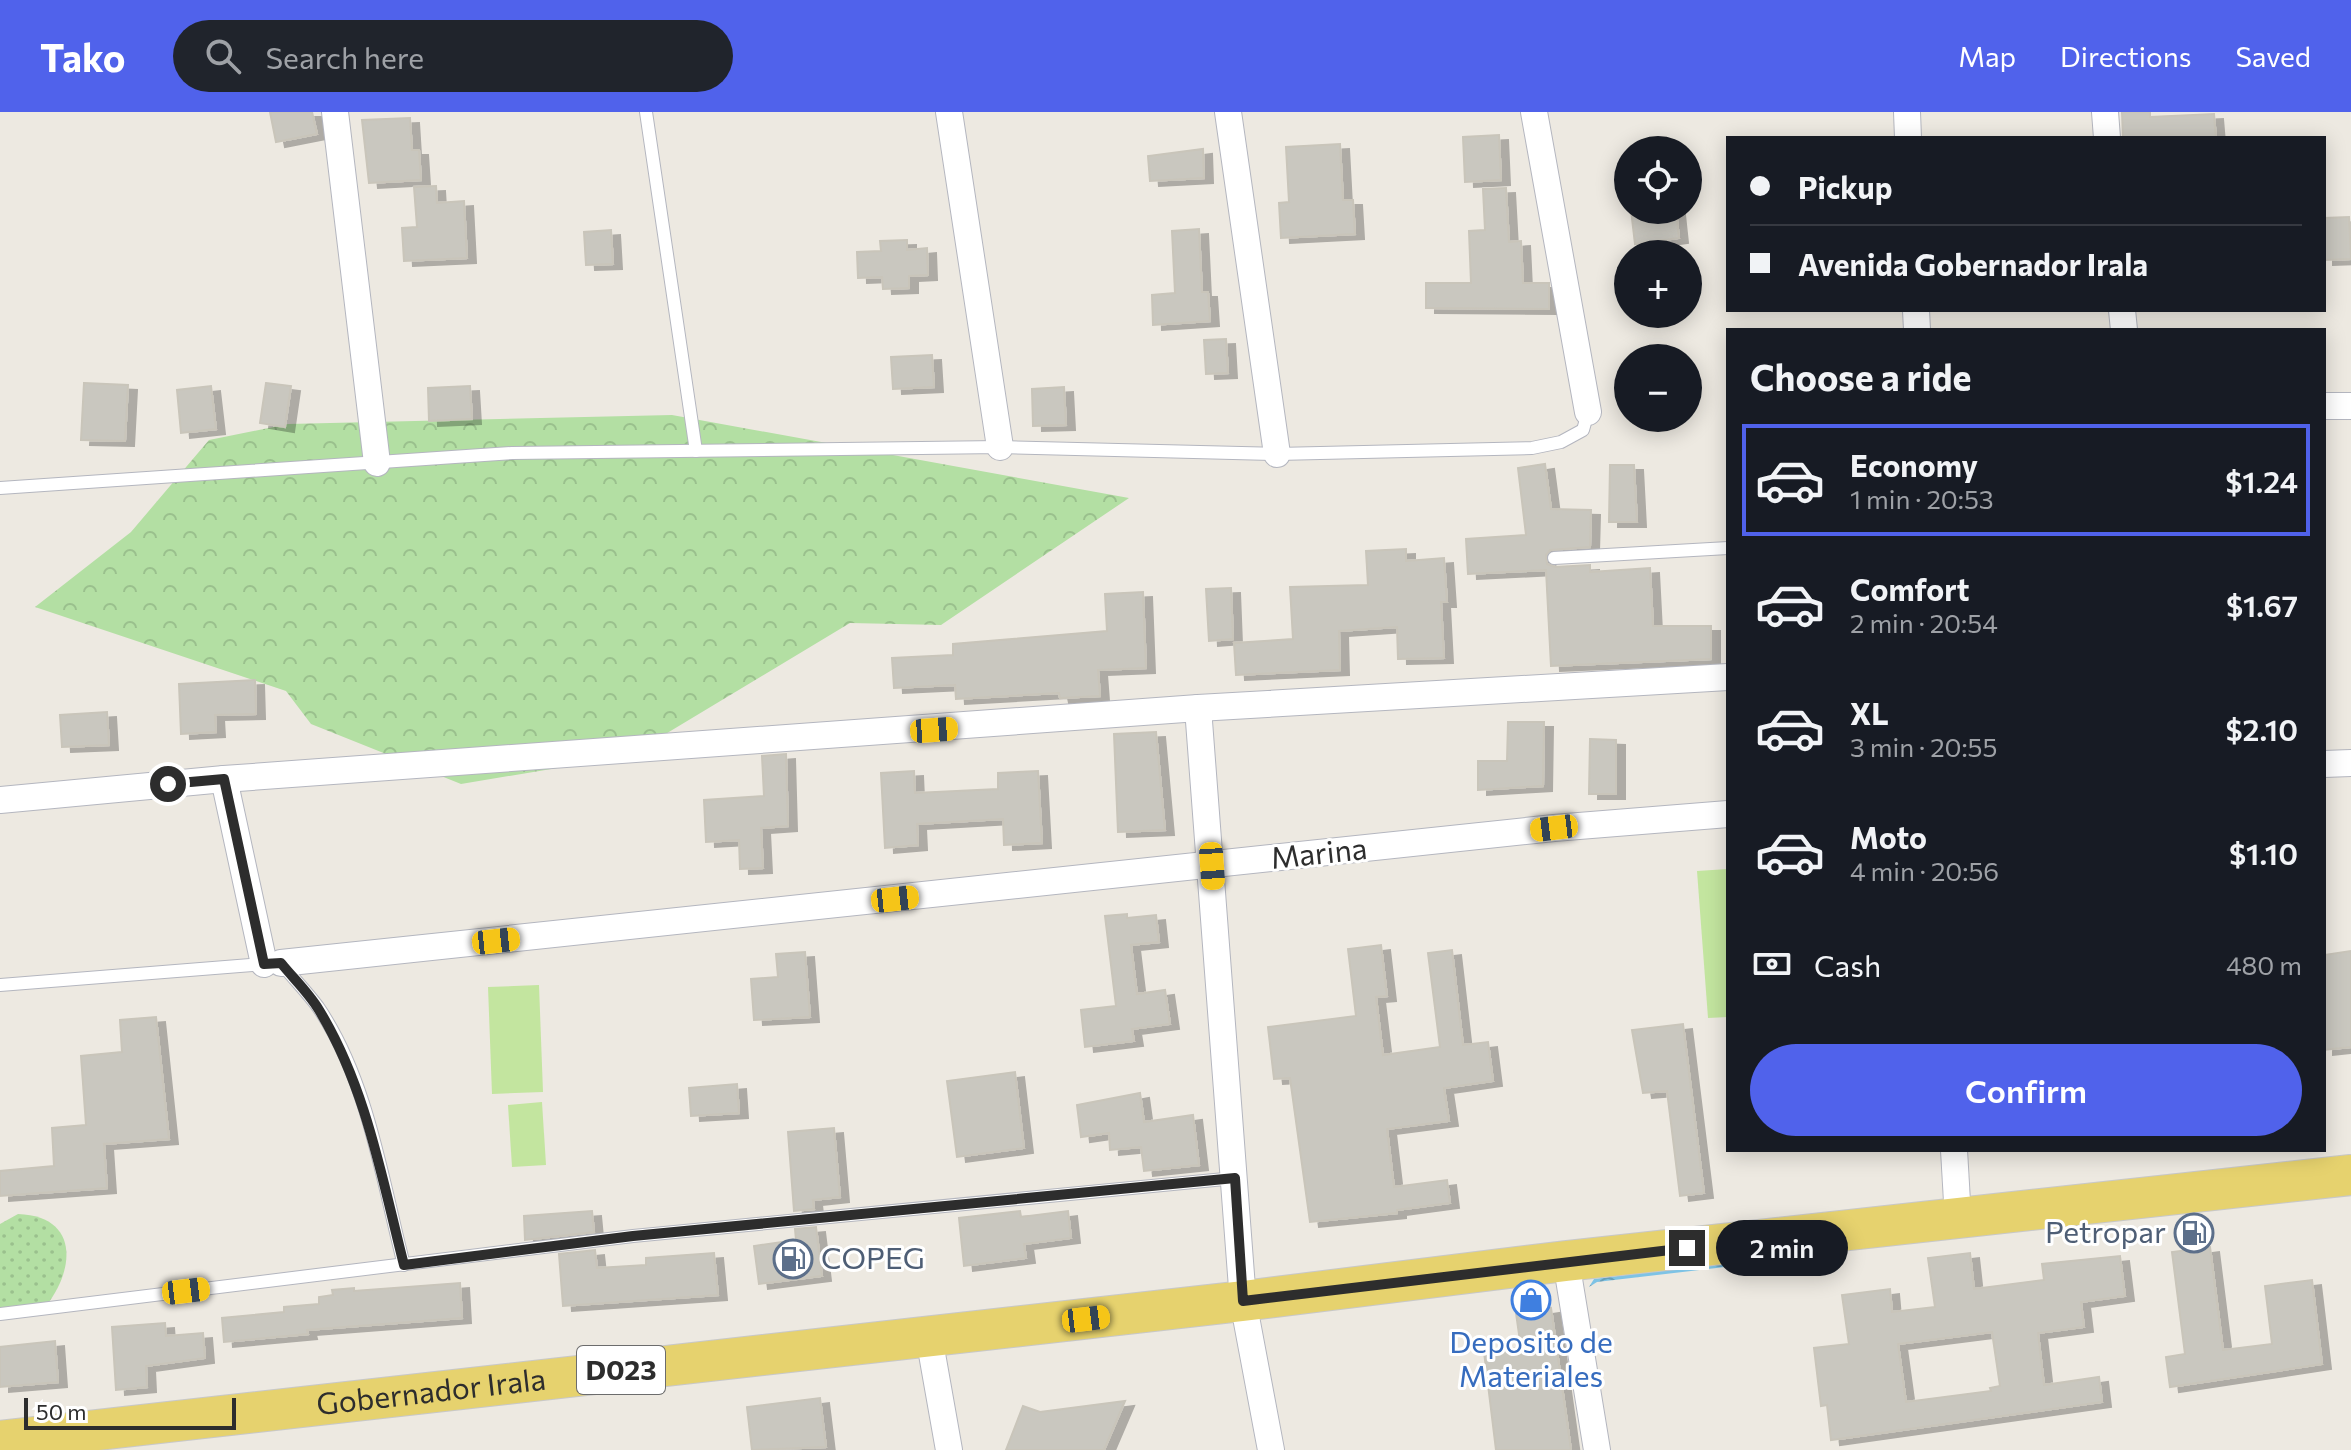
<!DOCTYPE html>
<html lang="en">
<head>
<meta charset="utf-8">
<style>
	body { margin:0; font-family:Commissioner,sans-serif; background:#20242c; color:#f1f3f6; height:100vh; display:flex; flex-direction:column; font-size:30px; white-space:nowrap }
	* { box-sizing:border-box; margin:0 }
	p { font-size:26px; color:#9ea1a6 }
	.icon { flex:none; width:44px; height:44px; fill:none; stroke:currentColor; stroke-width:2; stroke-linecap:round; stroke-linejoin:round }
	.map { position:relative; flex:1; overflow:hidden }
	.details { position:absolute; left:1726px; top:216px; width:600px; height:824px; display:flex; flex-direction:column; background:#171b24; border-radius:0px; box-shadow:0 4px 20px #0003 }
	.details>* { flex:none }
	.guide { position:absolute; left:1726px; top:24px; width:600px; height:176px; border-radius:0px; box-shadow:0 4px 20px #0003; display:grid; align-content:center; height:176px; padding:0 24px; background:#171b24 }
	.tools { position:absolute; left:1614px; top:24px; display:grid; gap:16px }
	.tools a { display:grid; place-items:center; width:88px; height:88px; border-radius:50%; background:#171b24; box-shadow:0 4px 20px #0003; font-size:40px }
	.scale { position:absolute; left:24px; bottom:20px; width:212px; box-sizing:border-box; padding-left:8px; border:4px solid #2d2d2d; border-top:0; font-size:22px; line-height:28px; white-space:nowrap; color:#2d2d2d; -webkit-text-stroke:6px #fff; paint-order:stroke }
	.end { position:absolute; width:36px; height:36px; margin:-18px; border:10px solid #2d2d2d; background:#fff; box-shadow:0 0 0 4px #fff }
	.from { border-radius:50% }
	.bubble { position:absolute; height:56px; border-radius:28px; background:#171b24; box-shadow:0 4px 20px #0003; font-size:26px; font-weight:600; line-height:56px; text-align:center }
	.car { position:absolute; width:24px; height:48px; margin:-24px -12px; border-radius:10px; box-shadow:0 0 6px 2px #0007; background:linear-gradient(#f5c518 24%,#345 0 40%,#f5c518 0 76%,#345 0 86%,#f5c518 0) }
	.guide b { display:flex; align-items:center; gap:28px; height:76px; font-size:30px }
	.guide b+b { border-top:2px solid #363941 }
	.guide i { width:20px; height:20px; background:#f1f3f6 }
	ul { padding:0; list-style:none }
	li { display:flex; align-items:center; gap:24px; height:112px; margin:0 16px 12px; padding:0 8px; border:4px solid transparent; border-radius:0px }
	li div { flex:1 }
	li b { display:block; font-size:30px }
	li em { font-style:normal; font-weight:600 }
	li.active { border-color:#5062eb }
	li>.icon { width:72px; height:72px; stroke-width:1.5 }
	h2 { padding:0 24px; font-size:36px; line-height:96px }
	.pay { display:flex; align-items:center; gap:20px; height:88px; padding:0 24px; font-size:30px }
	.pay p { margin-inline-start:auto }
	.action { display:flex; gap:16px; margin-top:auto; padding:16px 24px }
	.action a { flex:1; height:92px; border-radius:48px; background:#5062eb; color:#fff; font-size:32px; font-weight:600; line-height:92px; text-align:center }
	header { display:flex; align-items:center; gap:48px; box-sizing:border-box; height:112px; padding:0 40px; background:#5062eb; color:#fff }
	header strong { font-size:38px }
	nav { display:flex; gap:44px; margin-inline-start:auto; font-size:28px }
	.search { width:560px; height:72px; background:#20242c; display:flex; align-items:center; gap:20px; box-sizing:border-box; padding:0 28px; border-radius:44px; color:#9ea1a6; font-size:30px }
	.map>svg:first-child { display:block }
	.grass { fill:url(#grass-dots) }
	.forest { fill:url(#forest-crowns) }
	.pitch { fill:#c3e59f }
	.water { fill:url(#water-waves) }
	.building { fill:#c9c7bf; stroke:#c9c5ba; stroke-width:2; fill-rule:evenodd; filter:url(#shadow) }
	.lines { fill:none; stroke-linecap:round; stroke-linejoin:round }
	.lane-casing { stroke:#b4b6bf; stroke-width:14 }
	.street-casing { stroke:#b4b6bf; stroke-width:28 }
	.primary-casing { stroke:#c8c8c8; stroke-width:42 }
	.lane { stroke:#fff; stroke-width:12 }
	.street { stroke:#fff; stroke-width:26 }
	.primary { stroke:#e6d26e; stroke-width:40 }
	.route { stroke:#2d2d2d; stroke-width:10 }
	.labels { text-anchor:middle; stroke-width:6; stroke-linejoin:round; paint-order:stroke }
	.shield { fill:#fff; stroke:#6c6c6c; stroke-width:2 }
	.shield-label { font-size:28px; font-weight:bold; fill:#2d2d2d }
	.street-label { font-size:30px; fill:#2d2d2d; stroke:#fff }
	.service-label { font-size:30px; fill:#4e5e75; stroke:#fff; text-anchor:end }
	.shop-label { font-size:30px; fill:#366cbe; stroke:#fff }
</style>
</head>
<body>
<header>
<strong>Tako</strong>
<div class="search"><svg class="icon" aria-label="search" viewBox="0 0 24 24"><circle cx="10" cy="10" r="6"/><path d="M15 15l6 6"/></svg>Search here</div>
<nav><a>Map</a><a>Directions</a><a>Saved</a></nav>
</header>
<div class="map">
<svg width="2351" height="1338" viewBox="0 0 2351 1338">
	<defs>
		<pattern id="grass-dots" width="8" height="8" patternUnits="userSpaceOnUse" patternTransform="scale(2)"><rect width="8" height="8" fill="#b3dfa3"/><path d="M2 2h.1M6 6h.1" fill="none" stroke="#9ac08d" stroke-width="1.8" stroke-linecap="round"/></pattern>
		<pattern id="forest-crowns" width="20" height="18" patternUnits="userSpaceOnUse" patternTransform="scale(2)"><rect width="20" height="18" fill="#b3dfa3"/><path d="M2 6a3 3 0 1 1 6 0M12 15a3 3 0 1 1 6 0" fill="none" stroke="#9ac08d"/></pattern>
		<pattern id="water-waves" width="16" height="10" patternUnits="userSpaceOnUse" patternTransform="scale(2)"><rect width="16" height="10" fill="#7ec3e5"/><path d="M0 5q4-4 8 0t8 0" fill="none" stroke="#689fba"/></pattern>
		<filter id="shadow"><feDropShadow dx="9" dy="5" stdDeviation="0" flood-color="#0004"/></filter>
	</defs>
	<rect width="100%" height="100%" fill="#ede9e1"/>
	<path class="grass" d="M18 1102C78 1104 76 1156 46 1194L0 1204V1112Z"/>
	<polygon class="forest" points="672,303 1129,386 941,513 850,511 629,644 461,672 311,612 286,579 35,495 131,420 209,328 288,312"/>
	<g class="pitch">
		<polygon points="1728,757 1728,905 1708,906 1697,759"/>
		<polygon points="539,873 543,980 492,982 488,875"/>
		<polygon points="542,990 546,1053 512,1055 508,993"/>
	</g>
	<polygon class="water" points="1828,1137 1828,1143 1597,1170 1589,1175 1594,1167"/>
	<g class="building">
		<polygon points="270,0 312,0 317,22 276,30"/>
		<polygon points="2122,0 2150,0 2150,5 2214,2 2216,26 2123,26"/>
		<polygon points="410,6 412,38 419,38 421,68 369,71 362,8"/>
		<polygon points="1499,23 1501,68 1465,70 1463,25"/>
		<polygon points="1340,32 1343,88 1353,88 1355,122 1281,126 1279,91 1289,90 1286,35"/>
		<polygon points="1203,37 1204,66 1150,69 1148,44"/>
		<polygon points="436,74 437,91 464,89 467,146 404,149 402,116 417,115 414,75"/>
		<polygon points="1506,76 1509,130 1521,129 1523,171 1549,171 1549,197 1426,196 1426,171 1471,171 1469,119 1485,118 1483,77"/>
		<polygon points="1631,98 1676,98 1679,126 1635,132"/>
		<polygon points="2349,105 2351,147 2324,148 2324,106"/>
		<polygon points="1199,117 1202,180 1208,180 1210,209 1153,213 1152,183 1175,181 1172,119"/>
		<polygon points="611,118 613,152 586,153 584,120"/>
		<polygon points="907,128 907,138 927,136 928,163 909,164 909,176 883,177 882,165 858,166 857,140 881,139 880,129"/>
		<polygon points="1226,227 1228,261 1206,262 1204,228"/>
		<polygon points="932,243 934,275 893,277 891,245"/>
		<polygon points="84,271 128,273 125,329 81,328"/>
		<polygon points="266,271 291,274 285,315 260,311"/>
		<polygon points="211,274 216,317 181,321 177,278"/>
		<polygon points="470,274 472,307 429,309 428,276"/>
		<polygon points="1064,275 1066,313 1033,314 1032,277"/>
		<polygon points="1545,352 1551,397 1591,398 1590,435 1550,438 1546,443 1547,452 1555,455 1590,453 1590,460 1650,456 1653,514 1711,514 1711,547 1551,554 1546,458 1468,462 1466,427 1526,423 1518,356"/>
		<polygon points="1610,353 1634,353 1637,410 1609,410"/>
		<polygon points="1406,437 1406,449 1444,446 1447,490 1441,490 1444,546 1398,547 1397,515 1339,519 1340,558 1236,563 1234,531 1293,527 1290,475 1368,473 1366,439"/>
		<polygon points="1231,476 1233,527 1209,529 1206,477"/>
		<polygon points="1143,480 1146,556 1098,558 1100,584 1060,586 1059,581 956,587 955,573 894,576 892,546 953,543 953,532 1107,519 1105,482"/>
		<polygon points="255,568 256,602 215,603 216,620 181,622 179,572"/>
		<polygon points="107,600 109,633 62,635 60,603"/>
		<polygon points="1508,610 1544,610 1543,674 1478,678 1478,649 1507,649"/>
		<polygon points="1156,620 1165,718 1118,720 1114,622"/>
		<polygon points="1590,627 1616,628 1616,682 1589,682"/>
		<polygon points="786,642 788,714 761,716 763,756 740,757 739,728 706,730 704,688 764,684 762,644"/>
		<polygon points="914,659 915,681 998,677 998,661 1038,659 1042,731 1004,733 1003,707 917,712 918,733 885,736 881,661"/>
		<polygon points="1127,802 1127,806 1156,803 1159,830 1131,833 1137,882 1165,878 1170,912 1132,917 1134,929 1085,935 1081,898 1116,894 1105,804"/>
		<polygon points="1381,833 1387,884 1376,885 1383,943 1440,935 1428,841 1452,838 1463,933 1488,930 1493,969 1444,976 1449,1009 1387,1017 1394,1075 1447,1068 1450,1091 1397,1098 1397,1101 1310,1110 1290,966 1274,967 1268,915 1356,904 1348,837"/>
		<polygon points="2351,839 2351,935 2324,938 2324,843"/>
		<polygon points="805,840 810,905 754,908 751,867 778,865 776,842"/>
		<polygon points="156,905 169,1027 104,1032 107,1076 0,1084 0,1059 54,1054 52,1016 86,1013 81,944 122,940 120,908"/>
		<polygon points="1683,912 1704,1081 1680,1084 1667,979 1643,981 1632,918"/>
		<polygon points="1015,960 1024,1036 957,1045 947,969"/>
		<polygon points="737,972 739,1001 691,1004 689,976"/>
		<polygon points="1140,981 1144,1010 1193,1003 1199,1053 1144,1059 1141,1035 1110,1038 1109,1021 1081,1025 1077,993"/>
		<polygon points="834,1016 840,1085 813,1088 814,1097 794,1099 788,1020"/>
		<polygon points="592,1099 594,1120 525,1128 524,1104"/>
		<polygon points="1020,1099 1021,1105 1068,1099 1071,1126 1024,1132 1026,1146 964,1154 959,1106"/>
		<polygon points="816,1115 822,1164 759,1172 754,1134 796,1128 795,1117"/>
		<polygon points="2210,1135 2223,1238 2272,1232 2265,1174 2312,1168 2322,1252 2170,1275 2166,1245 2185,1242 2172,1140"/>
		<polygon points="595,1138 597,1156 646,1153 646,1146 714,1141 718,1183 563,1194 559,1142"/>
		<path d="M1970 1141 1974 1177 2044 1168 2042 1152 2120 1144 2125 1184 2081 1190 2084 1215 2038 1221 2044 1273 2099 1265 2102 1290 1831 1328 1827 1293 1821 1294 1814 1236 1849 1232 1842 1183 1890 1177 1892 1200 1935 1195 1928 1146ZM1992 1220 2000 1274 1990 1276 1991 1279 1906 1290 1898 1232Z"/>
		<polygon points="460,1171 462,1206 307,1218 308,1222 224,1230 222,1206 284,1200 284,1195 319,1192 319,1185 333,1183 332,1178 354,1176 354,1179"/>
		<polygon points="1551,1196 1571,1338 1496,1338 1484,1240 1521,1236 1516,1201"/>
		<polygon points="165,1211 166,1224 203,1221 205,1246 146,1254 147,1275 116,1278 112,1215"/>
		<polygon points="55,1229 58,1270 0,1275 0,1235"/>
		<polygon points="820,1286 826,1335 752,1338 747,1295"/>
		<polygon points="1125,1289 1104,1338 1006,1338 1023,1294 1040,1300"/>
	</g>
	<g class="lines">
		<defs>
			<g id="lane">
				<polyline points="646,0 696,339"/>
				<polyline points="0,376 512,341 1000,335 1277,342 1532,336 1561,330 1583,318 1588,300"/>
				<polyline points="1554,446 1728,436"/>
				<path d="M282 852C293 866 307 880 318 895 368 968 382 1068 404 1153"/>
				<polyline points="0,873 264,852"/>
				<polyline points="0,1202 633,1124 1235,1066"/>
			</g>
			<g id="street">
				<polyline points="335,0 377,351"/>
				<polyline points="949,0 1000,335"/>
				<polyline points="1228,0 1277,342"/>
				<polyline points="1534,0 1588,300"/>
				<polyline points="1907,0 1908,26"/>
				<polyline points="2105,0 2107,26"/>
				<polyline points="1916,198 1917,218"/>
				<polyline points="2122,198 2124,218"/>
				<polyline points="2324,294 2351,294"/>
				<polyline points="1198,596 1243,1189 1271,1338"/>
				<polyline points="2324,652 2351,651"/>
				<polyline points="224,667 264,852"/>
				<polyline points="0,688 224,667 1198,596 1728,565"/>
				<polyline points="281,851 1554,716 1728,702"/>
				<polyline points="1954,1038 1958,1107"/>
				<polyline points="1566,1149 1597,1338"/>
				<polyline points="929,1225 949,1338"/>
			</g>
			<g id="primary">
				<path id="s1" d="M0 1329 1243 1189 1566 1149 2351 1063"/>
			</g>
		</defs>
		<use href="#lane" class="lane-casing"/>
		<use href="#street" class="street-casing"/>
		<use href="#primary" class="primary-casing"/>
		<use href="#lane" class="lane"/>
		<use href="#street" class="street"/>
		<use href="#primary" class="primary"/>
	</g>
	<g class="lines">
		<path class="route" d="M168 672 224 667 264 852 281 851C293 866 309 881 319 898 366 975 382 1067 404 1153L633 1124 1235 1066 1243 1189 1687 1136"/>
	</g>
	<defs>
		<symbol id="fuel-ring" viewBox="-11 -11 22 22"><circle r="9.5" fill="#fff" stroke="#5c6f8a" stroke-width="1.5"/><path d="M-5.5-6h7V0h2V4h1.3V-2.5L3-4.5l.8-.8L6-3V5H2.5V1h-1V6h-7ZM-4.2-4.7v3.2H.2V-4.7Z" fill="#5c6f8a"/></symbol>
		<symbol id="shop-ring" viewBox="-11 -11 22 22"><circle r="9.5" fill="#fff" stroke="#3f7fe0" stroke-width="1.5"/><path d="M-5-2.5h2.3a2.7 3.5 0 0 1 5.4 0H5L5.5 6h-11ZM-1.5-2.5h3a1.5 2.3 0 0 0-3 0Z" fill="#3f7fe0"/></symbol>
	</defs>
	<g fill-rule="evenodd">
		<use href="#fuel-ring" x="2172" y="1099" width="44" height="44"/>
		<use href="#fuel-ring" x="771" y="1125" width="44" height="44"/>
		<use href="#shop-ring" x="1509" y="1166" width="44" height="44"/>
	</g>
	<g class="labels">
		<rect class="shield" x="577" y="1234" width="88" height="48" rx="6"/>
		<g class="shield-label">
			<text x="621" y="1268">D023</text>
		</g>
		<g class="street-label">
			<text transform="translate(1319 742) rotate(-6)" y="10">Marina</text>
			<text dy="10" stroke="none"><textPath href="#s1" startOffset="434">Gobernador Irala</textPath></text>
		</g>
		<g class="service-label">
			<text x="2166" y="1131">Petropar</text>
			<text x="821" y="1157" text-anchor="start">COPEG</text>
		</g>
		<g class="shop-label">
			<text x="1531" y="1241">Deposito de<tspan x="1531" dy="34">Materiales</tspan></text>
		</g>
	</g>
</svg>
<div class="tools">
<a><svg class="icon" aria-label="locate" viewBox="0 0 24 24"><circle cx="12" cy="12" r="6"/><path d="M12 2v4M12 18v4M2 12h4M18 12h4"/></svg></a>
<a>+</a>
<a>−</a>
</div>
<div class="scale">50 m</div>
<i class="end from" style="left:168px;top:672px"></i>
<i class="end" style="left:1687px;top:1136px"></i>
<div class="bubble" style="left:1716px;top:1108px;width:132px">2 min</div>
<i class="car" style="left:934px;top:618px;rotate:86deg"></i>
<i class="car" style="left:1554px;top:716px;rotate:263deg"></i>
<i class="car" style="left:1212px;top:754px;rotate:176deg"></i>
<i class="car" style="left:895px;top:787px;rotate:84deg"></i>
<i class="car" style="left:496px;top:829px;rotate:84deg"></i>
<i class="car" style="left:186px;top:1179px;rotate:83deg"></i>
<i class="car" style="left:1086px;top:1207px;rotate:83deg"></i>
<div class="guide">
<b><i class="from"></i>Pickup</b>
<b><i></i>Avenida Gobernador Irala</b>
</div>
<section class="details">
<h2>Choose a ride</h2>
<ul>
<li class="active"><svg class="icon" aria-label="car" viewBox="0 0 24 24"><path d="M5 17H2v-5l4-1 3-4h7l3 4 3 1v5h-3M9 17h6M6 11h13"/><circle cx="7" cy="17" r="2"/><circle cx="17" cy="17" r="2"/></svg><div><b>Economy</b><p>1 min · 20:53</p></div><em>$1.24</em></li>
<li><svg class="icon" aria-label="car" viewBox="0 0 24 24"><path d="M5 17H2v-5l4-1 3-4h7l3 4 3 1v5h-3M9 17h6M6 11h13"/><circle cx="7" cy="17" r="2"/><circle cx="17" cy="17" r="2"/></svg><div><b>Comfort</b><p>2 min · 20:54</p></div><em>$1.67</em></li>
<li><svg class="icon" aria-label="car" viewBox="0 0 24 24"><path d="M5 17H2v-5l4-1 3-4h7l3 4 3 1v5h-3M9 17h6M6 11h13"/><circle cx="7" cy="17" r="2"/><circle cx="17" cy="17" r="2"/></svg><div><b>XL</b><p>3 min · 20:55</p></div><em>$2.10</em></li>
<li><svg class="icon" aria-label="car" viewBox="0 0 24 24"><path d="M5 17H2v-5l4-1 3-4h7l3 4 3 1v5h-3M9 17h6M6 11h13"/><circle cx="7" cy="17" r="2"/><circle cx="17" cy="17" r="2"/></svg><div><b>Moto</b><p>4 min · 20:56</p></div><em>$1.10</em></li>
</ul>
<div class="pay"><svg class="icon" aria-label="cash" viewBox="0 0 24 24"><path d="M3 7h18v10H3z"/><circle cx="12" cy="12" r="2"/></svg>Cash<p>480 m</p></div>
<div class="action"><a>Confirm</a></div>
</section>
</div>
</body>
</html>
